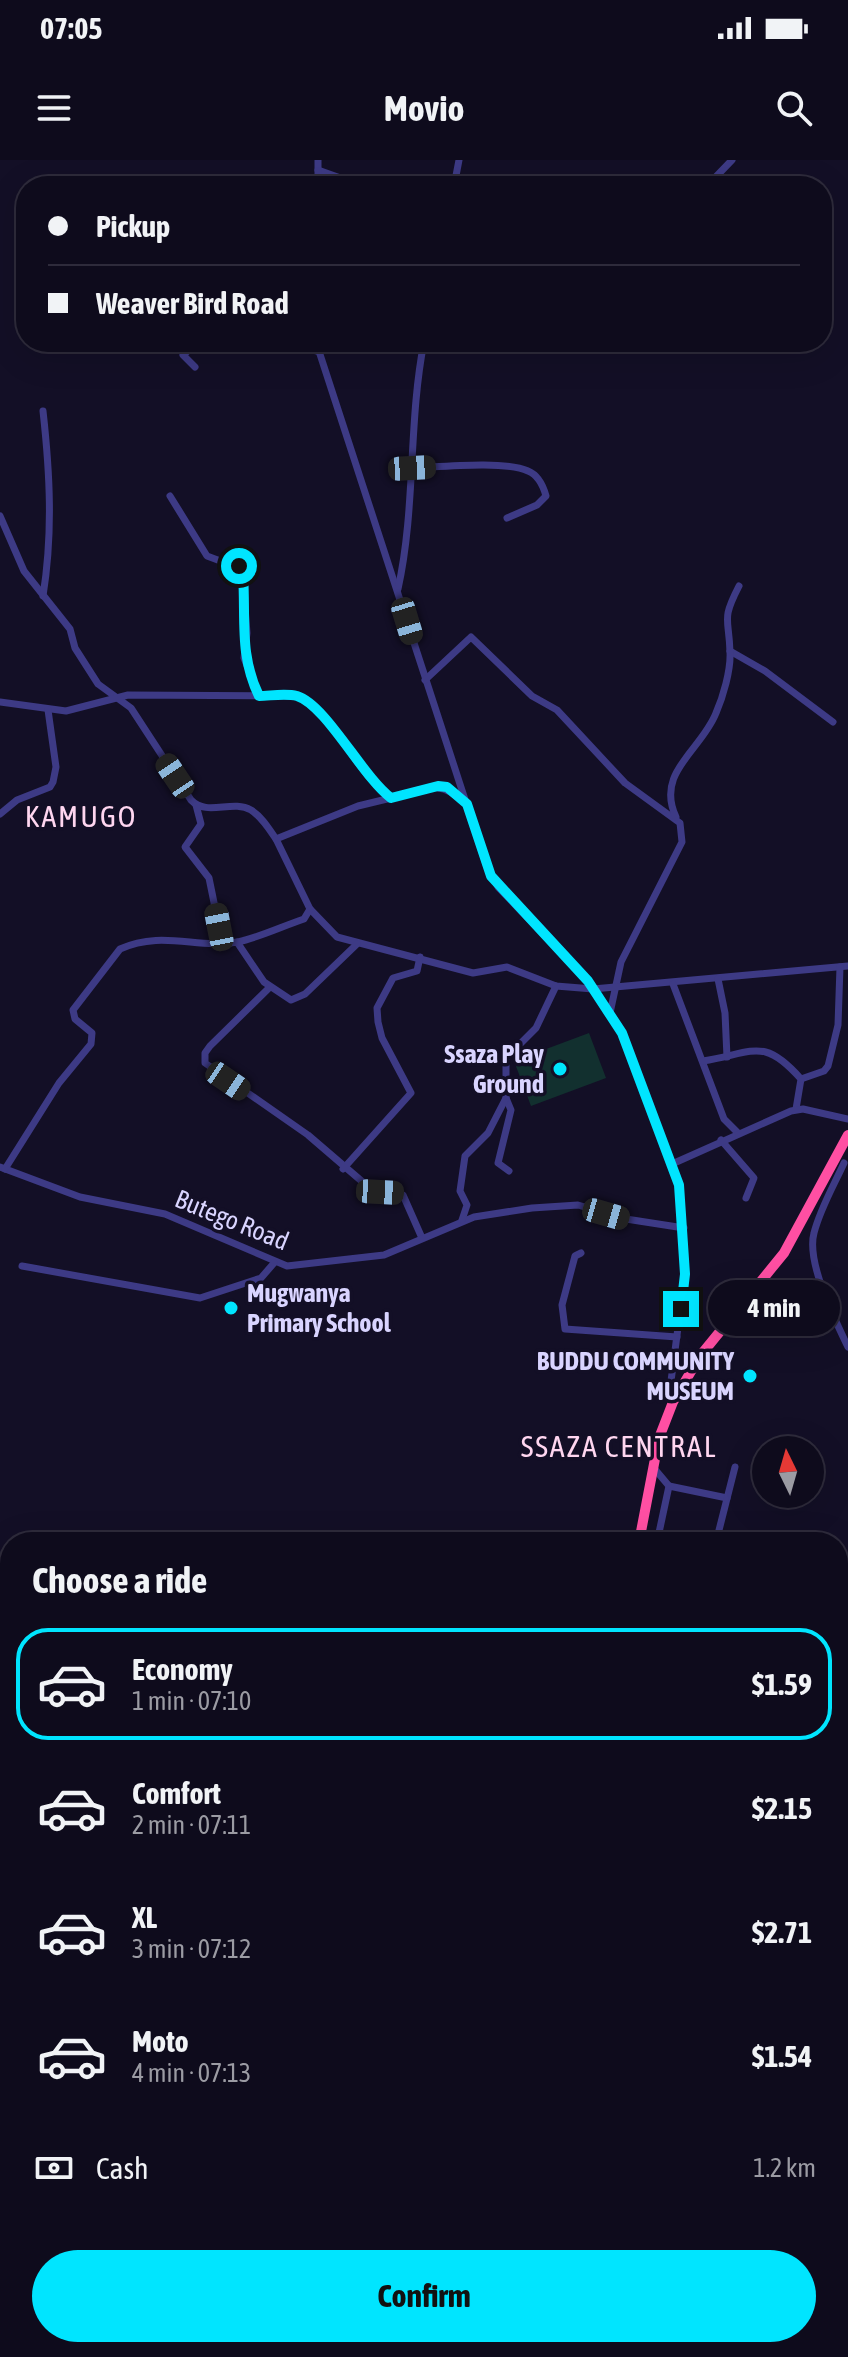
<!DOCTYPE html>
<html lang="en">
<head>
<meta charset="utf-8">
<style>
	body { margin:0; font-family:"Asap Condensed",sans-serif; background:#171425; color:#f1f3f6; height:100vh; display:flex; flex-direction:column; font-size:30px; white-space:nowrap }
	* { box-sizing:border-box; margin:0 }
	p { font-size:26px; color:#9b9ba3 }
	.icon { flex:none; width:44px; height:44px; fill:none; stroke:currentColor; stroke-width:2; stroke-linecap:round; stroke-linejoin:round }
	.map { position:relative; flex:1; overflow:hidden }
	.panel { position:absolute; left:0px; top:1372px; width:848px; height:826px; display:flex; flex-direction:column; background:#0e0b1c; border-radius:32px 32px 0 0; box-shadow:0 8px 32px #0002,0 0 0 2px #2e2b3b }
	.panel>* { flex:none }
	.top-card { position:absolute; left:16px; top:16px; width:816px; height:176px; border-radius:32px; box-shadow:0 8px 32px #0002,0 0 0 2px #2e2b3b; display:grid; align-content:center; height:176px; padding:0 32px; background:#0e0b1c }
	.needle { width:52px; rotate:355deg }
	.buttons { position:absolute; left:752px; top:1276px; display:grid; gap:16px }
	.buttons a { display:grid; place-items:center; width:72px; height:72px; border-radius:50%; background:#0e0b1c; box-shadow:0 8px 32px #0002,0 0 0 2px #2e2b3b; font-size:40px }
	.end { position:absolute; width:36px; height:36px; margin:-18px; border:10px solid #00e5ff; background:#111; box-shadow:0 0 0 4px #111 }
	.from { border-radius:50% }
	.bubble { position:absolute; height:56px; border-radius:28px; background:#0e0b1c; box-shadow:0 8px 32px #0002,0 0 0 2px #2e2b3b; font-size:26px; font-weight:700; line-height:56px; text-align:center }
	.car { position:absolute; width:24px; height:48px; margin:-24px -12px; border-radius:10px; box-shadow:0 0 6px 2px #0007; background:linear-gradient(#222 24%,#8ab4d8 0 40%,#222 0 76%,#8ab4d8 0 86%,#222 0) }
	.top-card b { display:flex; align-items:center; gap:28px; height:76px; font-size:30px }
	.top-card b+b { border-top:2px solid #2e2b3b }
	.top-card i { width:20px; height:20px; background:#f1f3f6 }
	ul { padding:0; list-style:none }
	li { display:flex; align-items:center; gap:24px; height:112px; margin:0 16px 12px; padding:0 16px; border:4px solid transparent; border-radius:32px }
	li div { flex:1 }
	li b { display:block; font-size:30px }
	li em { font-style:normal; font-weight:700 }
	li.active { border-color:#00e5ff }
	li>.icon { width:72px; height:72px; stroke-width:1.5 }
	h2 { padding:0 32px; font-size:36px; line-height:96px }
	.pay { display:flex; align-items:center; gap:20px; height:88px; padding:0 32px; font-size:30px }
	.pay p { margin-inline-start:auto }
	.button { display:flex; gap:16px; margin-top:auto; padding:16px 32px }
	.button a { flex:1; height:92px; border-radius:48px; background:#00e5ff; color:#111; font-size:32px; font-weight:700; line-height:92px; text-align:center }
	.status { display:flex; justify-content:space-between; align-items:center; height:56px; padding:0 40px; background:#0e0b1c; direction:ltr }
	.status svg { height:22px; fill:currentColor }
	header { display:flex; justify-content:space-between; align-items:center; height:104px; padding:0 32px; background:#0e0b1c; font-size:36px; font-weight:700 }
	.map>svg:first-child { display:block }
	.garden { fill:#12302f }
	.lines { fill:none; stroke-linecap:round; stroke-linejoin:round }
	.minor { stroke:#3d3a85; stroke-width:7 }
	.highway { stroke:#ff4fa3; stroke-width:10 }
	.route { stroke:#00e5ff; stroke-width:10 }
	.poi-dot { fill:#00e5ff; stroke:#130f26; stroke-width:3 }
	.labels { text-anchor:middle; stroke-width:7; stroke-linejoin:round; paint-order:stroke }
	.poi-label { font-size:26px; font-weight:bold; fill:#d9d4ff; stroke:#130f26; text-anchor:end }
	.street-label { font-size:26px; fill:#d9d4ff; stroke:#130f26 }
	.quarter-label { font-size:30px; letter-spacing:2px; fill:#ffd6f0; stroke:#130f26 }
</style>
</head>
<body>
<div class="status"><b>07:05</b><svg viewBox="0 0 49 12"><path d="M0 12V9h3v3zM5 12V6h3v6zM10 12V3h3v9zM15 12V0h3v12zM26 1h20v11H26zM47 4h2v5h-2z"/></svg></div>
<header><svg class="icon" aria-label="menu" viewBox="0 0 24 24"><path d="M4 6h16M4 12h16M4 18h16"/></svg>Movio<svg class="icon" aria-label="search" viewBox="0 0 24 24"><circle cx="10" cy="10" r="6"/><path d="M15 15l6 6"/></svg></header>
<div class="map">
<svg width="848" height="2197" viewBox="0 0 848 2197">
	<rect width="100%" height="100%" fill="#130f26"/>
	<polygon class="garden" points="589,873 606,918 531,946 514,901"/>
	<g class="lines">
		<g class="minor">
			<polyline points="318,10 363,26"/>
			<polyline points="318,26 318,0"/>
			<polyline points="454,26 459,0"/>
			<polyline points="707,26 732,0"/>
			<polyline points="279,182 317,191"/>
			<polyline points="316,182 486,704 498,727 588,821 622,873 672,1004 680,1033 685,1114 671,1221 673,1240"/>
			<polyline points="195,207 183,195 198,182"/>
			<path d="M412 308C439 307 504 300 528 311 538 315 543 325 546 336L537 345 507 358"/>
			<polyline points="170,336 207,396 242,409 247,473 244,498 259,536"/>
			<path d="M0 356 24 411 70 469 75 488 98 524 131 548 191 640C207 657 232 639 251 650 262 657 269 669 276 679"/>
			<path d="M398 429C416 348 408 263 424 182"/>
			<path d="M43 436C53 373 50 314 43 251"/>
			<polyline points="730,491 765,511 833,562"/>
			<polyline points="425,520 471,477 532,536 557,550 625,623 680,663 682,682 621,802 610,853"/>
			<path d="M0 542 66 551 128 535 298 536C338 560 354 611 391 638 424 630 438 617 465 643"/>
			<polyline points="391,638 358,646 276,679 310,749 337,777 473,813 507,807 556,826 593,829 848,806"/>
			<polyline points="196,645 201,664 185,687 209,718 220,772 216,782"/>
			<polyline points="0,654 17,640 50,627 53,622 56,607 48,550"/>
			<path d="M676 657C655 612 701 591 716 553 723 537 731 510 730 492 729 457 721 461 739 426"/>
			<polyline points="237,782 264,822 291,840 305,834 357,784"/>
			<polyline points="718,819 725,853 727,897"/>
			<polyline points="673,824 724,959 738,973"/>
			<polyline points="270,827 210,886 205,893 205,903 308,975 372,1030 403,1035 422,1078"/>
			<path d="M703 901C754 893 763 876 801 919L796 949"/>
			<polyline points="801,919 824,911 828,906 838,865 840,807"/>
			<polyline points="721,980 754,1018 746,1038"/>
			<path d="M844 1003C834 1025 820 1049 814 1073 806 1102 835 1160 848 1187"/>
			<polyline points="672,1004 791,951 803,949 848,959"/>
			<polyline points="0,1007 80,1037 165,1054 287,1106 384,1095 474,1057 532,1048 578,1045 626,1059 684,1068"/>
			<path d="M5 1009 59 923 91 884 92 873 75 859 73 850 120 789C162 770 197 789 238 782 260 777 283 766 304 759L310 749"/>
			<polyline points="343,1009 411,933 382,878 378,862 377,848 393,818 417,811 420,797"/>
			<polyline points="509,1011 498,1003 511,950 506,938 506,898 536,868 556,826"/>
			<polyline points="462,1060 467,1045 460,1031 465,996 488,973 506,938"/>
			<polyline points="581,1093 575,1096 562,1145 565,1169 677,1177"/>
			<polyline points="22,1106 200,1138 261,1118 274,1103"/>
			<polyline points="653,1307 669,1326 657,1382"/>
			<polyline points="669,1326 727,1338"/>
			<polyline points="716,1382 735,1307"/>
			<polyline points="0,1670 10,1672"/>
			<polyline points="838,1683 848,1673"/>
			<polyline points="838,1725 848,1727"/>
			<polyline points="838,1803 848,1811"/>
			<polyline points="0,1855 10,1848"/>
			<polyline points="838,1869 848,1877"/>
			<polyline points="0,1882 10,1916"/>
			<polyline points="838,1947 848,1929"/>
			<polyline points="0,1958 10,1935"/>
			<polyline points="838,1994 848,1998"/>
			<polyline points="0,2033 10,2039"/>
			<polyline points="838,2047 848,2029"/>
			<polyline points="0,2071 10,2081"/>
			<polyline points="838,2182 848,2189"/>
			<polyline points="0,2183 10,2180"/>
			<polyline points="115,2188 124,2197"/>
			<polyline points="574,2197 581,2188"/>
			<polyline points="705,2197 707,2188"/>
			<polyline points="793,2197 797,2188"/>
		</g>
		<g class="highway">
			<polyline points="639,1382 659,1278 673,1242 700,1196 784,1093 848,975"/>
			<polyline points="0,1841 10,1836"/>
		</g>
	</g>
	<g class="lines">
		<path class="route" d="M239 406 243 414C246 459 239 495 259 536 270 536 285 533 297 536 326 545 362 616 391 638L438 626 447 627 467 644 491 716 588 821 622 873 679 1025 685 1114 681 1149"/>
	</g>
	<g class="poi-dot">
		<circle cx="560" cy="909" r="8"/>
		<circle cx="231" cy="1148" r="8"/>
		<circle cx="750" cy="1216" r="8"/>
	</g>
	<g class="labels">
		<g class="poi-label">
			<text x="544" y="903">Ssaza Play<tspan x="544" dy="30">Ground</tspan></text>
			<text x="247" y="1142" text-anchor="start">Mugwanya<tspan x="247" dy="30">Primary School</tspan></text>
			<text x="734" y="1210">BUDDU COMMUNITY<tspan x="734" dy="30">MUSEUM</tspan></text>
		</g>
		<g class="street-label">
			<text transform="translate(232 1060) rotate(22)" y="9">Butego Road</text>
		</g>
		<g class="quarter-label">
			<text x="81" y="667">KAMUGO</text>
			<text x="619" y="1297">SSAZA CENTRAL</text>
		</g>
	</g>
</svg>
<div class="buttons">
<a><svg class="needle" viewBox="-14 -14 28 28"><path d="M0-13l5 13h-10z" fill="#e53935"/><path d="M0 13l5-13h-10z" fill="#9b9ba3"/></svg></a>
</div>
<i class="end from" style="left:239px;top:406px"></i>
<i class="end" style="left:681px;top:1149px"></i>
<div class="bubble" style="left:708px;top:1120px;width:132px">4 min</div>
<i class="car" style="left:412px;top:308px;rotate:87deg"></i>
<i class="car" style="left:407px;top:461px;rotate:163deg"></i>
<i class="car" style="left:175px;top:616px;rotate:326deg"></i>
<i class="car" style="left:219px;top:767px;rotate:349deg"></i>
<i class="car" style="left:228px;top:921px;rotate:124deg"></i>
<i class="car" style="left:380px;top:1032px;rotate:93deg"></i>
<i class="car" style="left:606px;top:1054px;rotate:106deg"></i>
<div class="top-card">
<b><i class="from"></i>Pickup</b>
<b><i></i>Weaver Bird Road</b>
</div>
<section class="panel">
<h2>Choose a ride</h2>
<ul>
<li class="active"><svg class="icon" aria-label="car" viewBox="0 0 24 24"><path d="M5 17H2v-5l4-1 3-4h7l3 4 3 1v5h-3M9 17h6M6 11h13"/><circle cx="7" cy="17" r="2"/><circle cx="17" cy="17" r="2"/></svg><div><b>Economy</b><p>1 min · 07:10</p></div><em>$1.59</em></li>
<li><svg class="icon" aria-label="car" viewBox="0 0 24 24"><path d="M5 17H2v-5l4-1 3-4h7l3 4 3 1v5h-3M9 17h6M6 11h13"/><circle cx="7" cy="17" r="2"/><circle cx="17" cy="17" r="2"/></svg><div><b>Comfort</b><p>2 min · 07:11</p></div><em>$2.15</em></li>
<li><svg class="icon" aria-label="car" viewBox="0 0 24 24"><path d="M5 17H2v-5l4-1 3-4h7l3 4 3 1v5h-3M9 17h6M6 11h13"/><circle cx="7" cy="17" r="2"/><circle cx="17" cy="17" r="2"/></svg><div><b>XL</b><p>3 min · 07:12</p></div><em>$2.71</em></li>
<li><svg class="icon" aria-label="car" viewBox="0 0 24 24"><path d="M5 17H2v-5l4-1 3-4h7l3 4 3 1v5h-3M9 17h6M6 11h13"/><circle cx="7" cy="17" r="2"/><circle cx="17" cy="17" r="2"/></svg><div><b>Moto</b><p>4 min · 07:13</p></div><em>$1.54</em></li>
</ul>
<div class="pay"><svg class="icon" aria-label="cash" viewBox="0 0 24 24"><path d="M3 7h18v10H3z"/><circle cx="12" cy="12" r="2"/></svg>Cash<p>1.2 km</p></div>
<div class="button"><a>Confirm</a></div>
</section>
</div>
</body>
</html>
